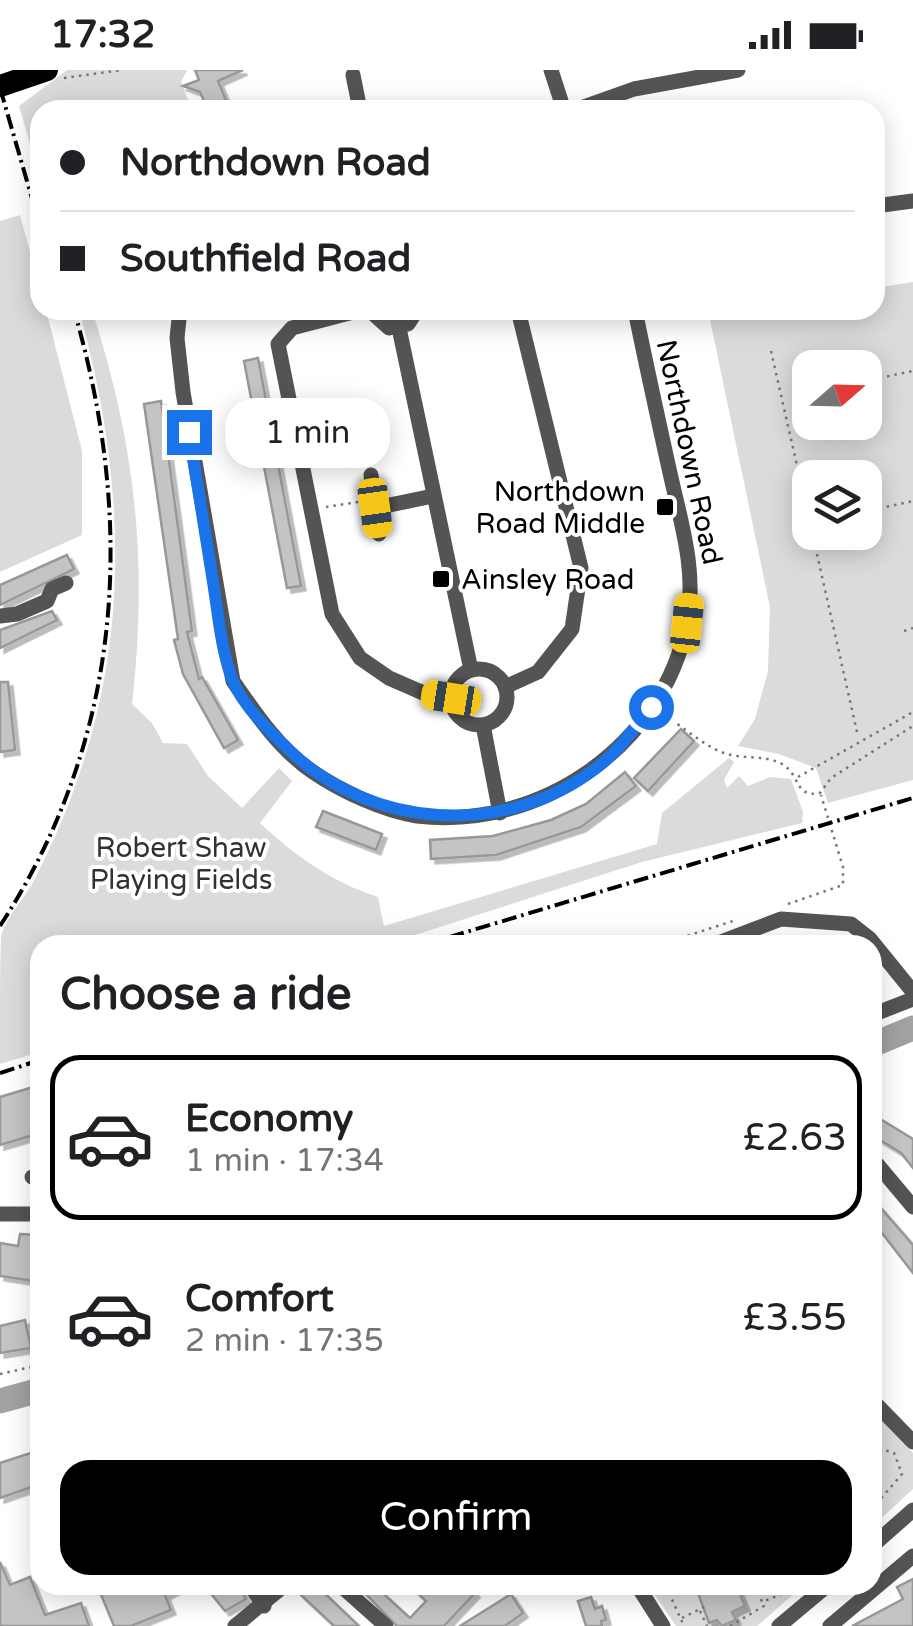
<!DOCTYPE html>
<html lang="en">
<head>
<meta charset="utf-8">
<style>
	body { margin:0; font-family:"Varela Round",sans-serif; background:#f2f2f2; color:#202124; height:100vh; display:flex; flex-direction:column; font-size:38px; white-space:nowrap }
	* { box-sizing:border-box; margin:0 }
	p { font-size:32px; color:#757577 }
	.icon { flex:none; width:55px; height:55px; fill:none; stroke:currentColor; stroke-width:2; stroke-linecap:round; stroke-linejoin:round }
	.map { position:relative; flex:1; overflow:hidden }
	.side { position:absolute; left:30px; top:865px; width:852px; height:660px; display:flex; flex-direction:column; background:#fff; border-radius:30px; box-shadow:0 5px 25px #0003 }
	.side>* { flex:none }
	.hud { position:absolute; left:30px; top:30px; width:855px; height:220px; border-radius:30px; box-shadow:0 5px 25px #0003; display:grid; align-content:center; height:220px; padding:0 30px; background:#fff }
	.needle { width:65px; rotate:70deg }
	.fabs { position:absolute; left:792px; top:280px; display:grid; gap:20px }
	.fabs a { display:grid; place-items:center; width:90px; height:90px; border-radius:20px; background:#fff; box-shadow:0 5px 25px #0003; font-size:50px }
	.end { position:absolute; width:45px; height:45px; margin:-22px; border:12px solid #1a73e8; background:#fff; box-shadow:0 0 0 5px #fff }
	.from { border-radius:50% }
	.bubble { position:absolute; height:70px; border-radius:30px; background:#fff; box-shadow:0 5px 25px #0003; font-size:32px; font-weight:600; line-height:70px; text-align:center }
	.car { position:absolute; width:30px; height:60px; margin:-30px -15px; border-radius:12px; box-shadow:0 0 8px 2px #0007; background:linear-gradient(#f5c518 24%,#345 0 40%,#f5c518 0 76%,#345 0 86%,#f5c518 0) }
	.hud b { display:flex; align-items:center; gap:35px; height:95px; font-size:38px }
	.hud b+b { border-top:2px solid #e0e0e0 }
	.hud i { width:25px; height:25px; background:#202124 }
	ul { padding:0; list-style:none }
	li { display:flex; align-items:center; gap:30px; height:165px; margin:0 20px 15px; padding:0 10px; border:5px solid transparent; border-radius:30px }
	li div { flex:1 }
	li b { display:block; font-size:38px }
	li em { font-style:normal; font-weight:600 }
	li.selected { border-color:#000 }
	li>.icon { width:90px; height:90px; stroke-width:1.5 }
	h2 { padding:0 30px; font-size:45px; line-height:120px }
	.button { display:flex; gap:20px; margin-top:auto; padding:20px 30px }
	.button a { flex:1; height:115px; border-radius:30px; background:#000; color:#fff; font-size:40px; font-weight:600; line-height:115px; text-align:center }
	.status { display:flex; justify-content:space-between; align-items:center; height:70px; padding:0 50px; background:#fff; direction:ltr }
	.status svg { height:28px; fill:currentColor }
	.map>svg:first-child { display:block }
	.green { fill:#dbdbdb; fill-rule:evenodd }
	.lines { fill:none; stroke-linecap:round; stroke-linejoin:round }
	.river { stroke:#a2a2a2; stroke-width:25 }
	.building { fill:#c4c4c4; stroke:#989898; stroke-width:2.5; filter:url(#shadow) }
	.path { stroke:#767676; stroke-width:2.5; stroke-dasharray:2.5 5; stroke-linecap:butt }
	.minor { stroke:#545454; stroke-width:15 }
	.highway { stroke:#000; stroke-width:22 }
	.rail { stroke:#000; stroke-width:4; stroke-dasharray:15 5 2.5 5; stroke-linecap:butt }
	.route { stroke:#1a73e8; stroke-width:12 }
	.poi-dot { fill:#000; stroke:#fff; stroke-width:4 }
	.labels { text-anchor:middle; stroke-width:8; stroke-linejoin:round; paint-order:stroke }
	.street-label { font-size:28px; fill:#000; stroke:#fff }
	.poi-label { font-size:28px; fill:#000; stroke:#fff; text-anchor:end }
	.park-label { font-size:28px; fill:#323232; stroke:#fff }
</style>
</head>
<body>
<div class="status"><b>17:32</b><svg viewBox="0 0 49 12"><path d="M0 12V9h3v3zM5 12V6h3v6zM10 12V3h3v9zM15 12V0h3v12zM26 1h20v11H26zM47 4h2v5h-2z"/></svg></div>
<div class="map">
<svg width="913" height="1556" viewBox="0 0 913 1556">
	<defs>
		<filter id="shadow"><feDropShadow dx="4.5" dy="4.5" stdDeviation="0" flood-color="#0004"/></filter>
	</defs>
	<rect width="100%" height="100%" fill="#fff"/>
	<g class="green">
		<polygon points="67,0 187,0 181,12 192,40 40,40 40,107 19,36"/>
		<polygon points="20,145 40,219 40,240 46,240 82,381 82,465 0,502 0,151"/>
		<path d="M913 212V710L828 733 816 698 779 684 738 676 755 649 768 601 770 537 709 245 742 240H875V218ZM810 298H865V352H810ZM810 408H865V462H810Z"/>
		<path d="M79 240H92C136 376 148 493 132 634L152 653 163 673 187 674 208 706 242 738 279 698 292 711 260 753C295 786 332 812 378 827L384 856 657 774 662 743 729 688 734 692 724 710 727 718 739 706 748 716 770 707 791 709 803 742 802 753 642 792 384 875H40V982L0 994C0 965 0 889 1 866 6 848 23 830 32 814 51 778 67 741 80 702 132 549 122 394 79 240Z"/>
		<polygon points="873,1342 913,1383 913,1419 873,1456"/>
		<polygon points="648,1515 804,1515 757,1556 676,1556"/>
	</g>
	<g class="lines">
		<g class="river">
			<polyline points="872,975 913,958"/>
			<polyline points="0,1331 40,1320"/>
		</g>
	</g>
	<g class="building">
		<polygon points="195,0 243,0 218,11 230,40 208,40 200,22 183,16 199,10"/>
		<polygon points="258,288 301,516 287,518 244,291"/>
		<polygon points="161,331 192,561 187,562 199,609 202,607 238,670 224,678 183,604 174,570 178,569 144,334"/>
		<polygon points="67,485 74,499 0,535 0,515"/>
		<polygon points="52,541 57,550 0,578 0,560"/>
		<polygon points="0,612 8,612 15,680 0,682"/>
		<polygon points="681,659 694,671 648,721 634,708"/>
		<polygon points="625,702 636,716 581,757 496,785 431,789 430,770 493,766 551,750 586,734"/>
		<polygon points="323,741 382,764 376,780 316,757"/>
		<polygon points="40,1015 40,1063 0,1075 0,1027"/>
		<polygon points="872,1044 913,1069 913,1098 901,1083 872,1065"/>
		<polygon points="872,1128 913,1175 913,1203 872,1150"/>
		<polygon points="20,1164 40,1165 40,1212 0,1206 0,1173 18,1176"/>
		<polygon points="25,1250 31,1278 0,1283 0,1256"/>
		<polygon points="40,1380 40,1414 0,1428 0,1393"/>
		<polygon points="0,1492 10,1515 30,1507 45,1545 81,1533 89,1556 0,1556"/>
		<polygon points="913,1509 913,1556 852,1556 903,1529 897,1517"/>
		<polygon points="97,1515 184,1515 165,1525 171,1540 131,1556 114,1556"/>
		<polygon points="204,1515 239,1515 246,1529 225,1541"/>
		<polygon points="307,1515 316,1515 359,1556 334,1556 300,1524"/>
		<polygon points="357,1515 374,1515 410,1548 426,1531 409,1515 466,1515 475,1523 444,1556 397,1556"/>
		<polygon points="695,1515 723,1515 727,1523 738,1519 745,1536 732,1542 736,1550 722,1556 717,1550 709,1553"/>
		<polygon points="511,1524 523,1543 505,1556 460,1556"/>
		<polygon points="591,1527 595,1539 602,1536 606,1550 601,1551 602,1556 586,1556 578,1531"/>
	</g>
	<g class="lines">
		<g class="path">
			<polyline points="64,8 122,0"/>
			<polyline points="771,281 810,453"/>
			<polyline points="865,311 913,301"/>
			<polyline points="326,437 358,432"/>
			<polyline points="872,440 913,431"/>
			<polyline points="812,462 857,662"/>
			<polyline points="904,561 913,558"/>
			<path d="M665 646C684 657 706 678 727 684 745 689 765 685 782 694 801 705 794 728 820 723L831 708 913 656"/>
			<polyline points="798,707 913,642"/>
			<polyline points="788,834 843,815 843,797 821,725"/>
			<polyline points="659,875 733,851"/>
			<polyline points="0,1304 40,1295"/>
			<polyline points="872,1376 894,1383 902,1404 872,1439"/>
			<polyline points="671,1515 670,1525 684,1556"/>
			<polyline points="756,1515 762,1532 789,1521 786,1515"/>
			<polyline points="771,1515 775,1525"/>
			<polyline points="700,1541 707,1556"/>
			<polyline points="682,1548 704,1537"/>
			<polyline points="730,1556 764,1536 763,1532"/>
		</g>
		<g class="minor">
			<polyline points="551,0 564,40"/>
			<polyline points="353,5 360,40"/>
			<polyline points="575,40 634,19 738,0"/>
			<polyline points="875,136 913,131"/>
			<path d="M180 240 177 268 183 322 233 611C255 643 280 680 313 702 341 721 383 741 417 746 540 761 664 675 687 553 697 501 681 453 670 403 658 349 646 294 635 240"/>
			<polyline points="361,240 292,258 278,274 332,544 360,588 389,608 428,625 451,629"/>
			<polyline points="369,240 389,258 408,254 417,240"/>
			<polyline points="399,258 471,600"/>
			<polyline points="371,405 379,464"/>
			<polyline points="375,438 433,426"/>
			<polyline points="0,546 17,544 47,531 52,519 66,513"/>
			<circle cx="479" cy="627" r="28"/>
			<polyline points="505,617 538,602 572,559 581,498 518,240"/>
			<polyline points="483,655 500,743"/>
			<polyline points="713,875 781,849 851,854 870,869 913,922"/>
			<polyline points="872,945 913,929"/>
			<polyline points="872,1094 877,1094 913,1137"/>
			<polyline points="32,1107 40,1105"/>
			<polyline points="0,1144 40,1144"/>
			<polyline points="872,1330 913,1372"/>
			<polyline points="872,1476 913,1440"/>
			<polyline points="250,1515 264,1536"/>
			<polyline points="340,1515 386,1556"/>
			<polyline points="637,1515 663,1556"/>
			<polyline points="235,1556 285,1515"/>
			<polyline points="779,1556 828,1515"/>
			<polyline points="830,1556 913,1486"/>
		</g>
		<polyline class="highway" points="0,16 47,0"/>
		<g class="rail">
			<polyline points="0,18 40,156"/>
			<path d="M0 856C124 666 136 453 74 240"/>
			<polyline points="423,875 913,728"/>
			<polyline points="0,1003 40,990"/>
		</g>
	</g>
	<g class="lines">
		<path class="route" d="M189 362C197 412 205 462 213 512 218 543 221 579 232 609 242 635 269 661 289 680 371 759 503 768 595 699 618 682 634 659 651 637"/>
	</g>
	<g class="poi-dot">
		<rect x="655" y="427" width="20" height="20" rx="5"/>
		<rect x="431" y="499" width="20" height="20" rx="5"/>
	</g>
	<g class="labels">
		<g class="street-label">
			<text transform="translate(690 382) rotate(78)" y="10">Northdown Road</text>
		</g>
		<g class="poi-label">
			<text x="645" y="431">Northdown<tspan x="645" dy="32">Road Middle</tspan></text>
			<text x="461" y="519" text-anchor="start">Ainsley Road</text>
		</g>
		<g class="park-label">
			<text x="181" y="787">Robert Shaw<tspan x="181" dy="32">Playing Fields</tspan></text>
		</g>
	</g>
</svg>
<div class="fabs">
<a><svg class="needle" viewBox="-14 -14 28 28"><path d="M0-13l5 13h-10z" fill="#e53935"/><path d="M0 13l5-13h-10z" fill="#757577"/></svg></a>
<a><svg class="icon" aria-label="layers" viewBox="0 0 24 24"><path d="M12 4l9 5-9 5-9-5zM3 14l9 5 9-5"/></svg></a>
</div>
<i class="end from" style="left:651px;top:637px"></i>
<i class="end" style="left:189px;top:362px"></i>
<div class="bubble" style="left:225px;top:328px;width:165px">1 min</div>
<i class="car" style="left:375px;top:438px;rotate:172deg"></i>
<i class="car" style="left:687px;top:553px;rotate:6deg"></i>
<i class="car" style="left:451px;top:628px;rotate:279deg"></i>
<div class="hud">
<b><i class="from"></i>Northdown Road</b>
<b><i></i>Southfield Road</b>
</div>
<section class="side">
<h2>Choose a ride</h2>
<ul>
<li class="selected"><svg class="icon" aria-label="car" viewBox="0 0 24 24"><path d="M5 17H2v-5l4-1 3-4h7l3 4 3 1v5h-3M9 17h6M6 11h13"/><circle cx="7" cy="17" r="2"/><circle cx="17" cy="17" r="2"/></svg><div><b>Economy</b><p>1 min · 17:34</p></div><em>£2.63</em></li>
<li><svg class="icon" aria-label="car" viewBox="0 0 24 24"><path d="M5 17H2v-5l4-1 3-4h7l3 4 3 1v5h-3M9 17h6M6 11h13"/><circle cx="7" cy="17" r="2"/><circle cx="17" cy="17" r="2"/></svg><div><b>Comfort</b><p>2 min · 17:35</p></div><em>£3.55</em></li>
</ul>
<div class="button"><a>Confirm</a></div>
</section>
</div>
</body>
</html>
